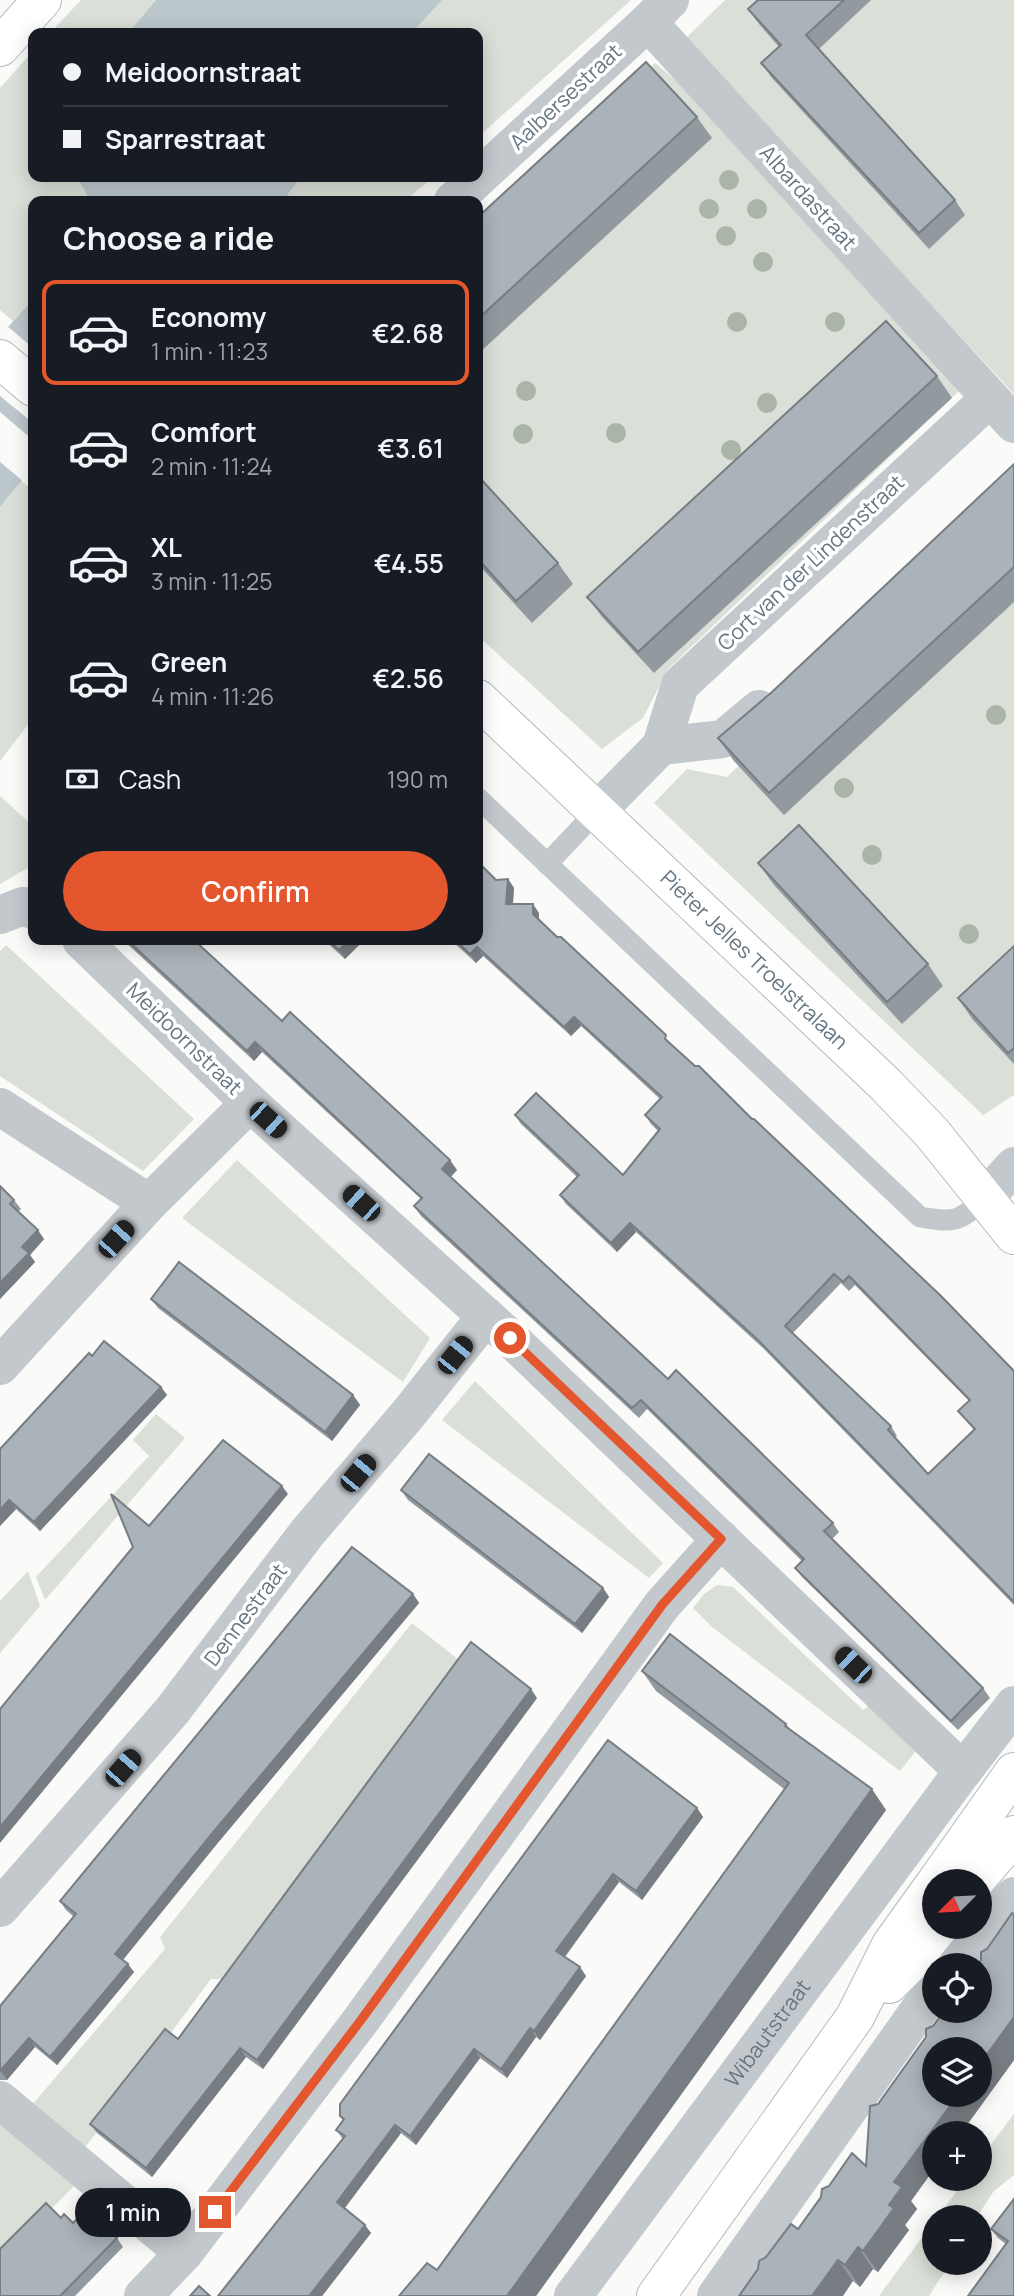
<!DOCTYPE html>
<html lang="en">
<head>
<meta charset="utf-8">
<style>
	body { margin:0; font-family:Manrope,sans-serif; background:#20242c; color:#f1f3f6; height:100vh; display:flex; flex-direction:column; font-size:26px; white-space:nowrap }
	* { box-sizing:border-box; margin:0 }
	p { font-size:23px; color:#9ea1a6 }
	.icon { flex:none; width:38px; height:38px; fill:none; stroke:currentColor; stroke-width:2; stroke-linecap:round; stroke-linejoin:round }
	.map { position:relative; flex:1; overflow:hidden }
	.panel { position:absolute; left:28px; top:196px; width:455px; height:749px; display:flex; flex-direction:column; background:#171b24; border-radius:14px; box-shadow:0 4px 18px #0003 }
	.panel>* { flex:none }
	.top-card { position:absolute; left:28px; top:28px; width:455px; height:154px; border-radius:14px; box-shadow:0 4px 18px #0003; display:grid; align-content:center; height:154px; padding:0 35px; background:#171b24 }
	.needle { width:46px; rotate:246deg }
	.fabs { position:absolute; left:922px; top:1869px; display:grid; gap:14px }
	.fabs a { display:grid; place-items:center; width:70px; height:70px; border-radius:50%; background:#171b24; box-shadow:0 4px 18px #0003; font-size:35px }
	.end { position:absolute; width:32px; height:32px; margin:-16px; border:9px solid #e4572e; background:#fff; box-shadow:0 0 0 4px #fff }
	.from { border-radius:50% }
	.bubble { position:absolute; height:49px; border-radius:24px; background:#171b24; box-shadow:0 4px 18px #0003; font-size:23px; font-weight:600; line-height:49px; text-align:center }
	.car { position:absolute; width:21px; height:42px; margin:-21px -10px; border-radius:9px; box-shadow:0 0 5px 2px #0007; background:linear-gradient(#222 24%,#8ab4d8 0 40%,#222 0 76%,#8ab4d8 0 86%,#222 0) }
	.top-card b { display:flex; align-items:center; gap:24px; height:66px; font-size:26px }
	.top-card b+b { border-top:2px solid #363941 }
	.top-card i { width:18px; height:18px; background:#f1f3f6 }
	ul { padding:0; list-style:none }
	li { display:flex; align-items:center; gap:21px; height:105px; margin:0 14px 10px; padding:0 21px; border:4px solid transparent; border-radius:14px }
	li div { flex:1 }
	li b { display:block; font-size:26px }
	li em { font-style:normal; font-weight:600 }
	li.on { border-color:#e4572e }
	li>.icon { width:63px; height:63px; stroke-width:1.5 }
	h2 { padding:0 35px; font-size:32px; line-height:84px }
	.pay { display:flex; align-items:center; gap:18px; height:77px; padding:0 35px; font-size:26px }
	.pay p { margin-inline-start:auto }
	.cta { display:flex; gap:14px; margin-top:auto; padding:14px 35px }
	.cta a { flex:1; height:80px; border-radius:42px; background:#e4572e; color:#fff; font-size:28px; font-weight:600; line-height:80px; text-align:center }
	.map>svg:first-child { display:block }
	.green { fill:#dadfd7 }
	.water { fill:#bbc7cb }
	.pier { fill:#fafaf8 }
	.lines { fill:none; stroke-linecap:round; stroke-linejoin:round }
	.secondary-casing { stroke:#b3babf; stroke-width:40 }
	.lane { stroke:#c3c8cc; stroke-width:21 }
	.street { stroke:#c3c8cc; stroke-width:38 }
	.secondary { stroke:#fff; stroke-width:38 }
	.tree { fill:#aab4a7 }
	.wall { fill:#929a9f; fill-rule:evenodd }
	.shaded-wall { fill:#777d82 }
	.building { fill:#aab3b9; stroke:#777d82; stroke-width:2; fill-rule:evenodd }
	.route { stroke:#e4572e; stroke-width:9 }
	.labels { text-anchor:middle; stroke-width:7; stroke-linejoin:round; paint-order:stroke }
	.street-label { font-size:21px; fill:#657683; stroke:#fff }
</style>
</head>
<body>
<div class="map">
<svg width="1014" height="2296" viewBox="0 0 1014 2296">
	<rect width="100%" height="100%" fill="#fafaf8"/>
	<g class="green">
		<polygon points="81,0 156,0 128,33 50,33"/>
		<polygon points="442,0 631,0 478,137 478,33 412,33"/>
		<polygon points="725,0 1014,0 1014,394 684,40"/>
		<polygon points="33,51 33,177 77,177 90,201 33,201 33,299 13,321 0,310 0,88"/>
		<polygon points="655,63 679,83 960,390 668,669 643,718 602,749 478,636 478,222"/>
		<polygon points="301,177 433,177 405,201 283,201"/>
		<polygon points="21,481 33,490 33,718 0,761 0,507"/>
		<polygon points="1014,502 1014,1095 983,1115 654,803 687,769 727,777"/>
		<polygon points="0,796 33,826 33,865 0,884"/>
		<polygon points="6,945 194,1119 143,1171 0,1076 0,951"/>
		<polygon points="237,1160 430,1338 403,1382 182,1218"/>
		<polygon points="475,1381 663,1563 649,1578 442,1420"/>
		<polygon points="156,1414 185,1438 45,1600 36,1577 149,1456 133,1440"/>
		<polygon points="28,1571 40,1606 0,1653 0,1601"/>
		<polygon points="717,1585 733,1587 863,1710 873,1704 919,1747 900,1771 712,1627 693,1608 704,1594"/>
		<polygon points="412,1623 464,1664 233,1979 211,1979 84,2149 32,2105 165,1949 160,1937"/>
		<polygon points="1014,2114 1014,2175 993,2192 977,2217 937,2217 966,2179 980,2179 980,2159"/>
		<polygon points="0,2119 77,2183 0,2261"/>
		<polygon points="934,2221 934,2263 950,2263 929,2296 879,2296"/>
	</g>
	<g class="water">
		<polygon points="156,0 442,0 412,33 128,33"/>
		<polygon points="77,177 301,177 283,201 90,201"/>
		<polygon points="33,299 33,467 0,507 0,336"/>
	</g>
	<g class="pier">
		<polygon points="6,325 33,348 33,423 0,396 0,331"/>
		<polygon points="0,412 33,440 33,473 24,482 0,462"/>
	</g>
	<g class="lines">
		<defs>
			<g id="secondary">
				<polyline points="0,47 42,0"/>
				<polyline points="0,359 33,387"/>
				<path id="s2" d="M478 699 885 1084 932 1133 1014 1235"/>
				<polyline points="937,1881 1014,1772"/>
				<polyline points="975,1881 1014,1835"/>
				<polyline points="889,1984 912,1961 939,1927"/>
				<polyline points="656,2296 855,2017 891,1945 934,1885"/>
			</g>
		</defs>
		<use href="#secondary" class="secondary-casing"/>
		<g class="lane">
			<path d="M478 798 920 1217C955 1223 958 1222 984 1199"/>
			<polyline points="547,864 596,812"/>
		</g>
		<g class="street">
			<polyline points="670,0 648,22 1014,424"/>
			<polyline points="453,201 648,22"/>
			<polyline points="661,746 723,739 759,709"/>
			<polyline points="596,812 661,746 680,685 990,398"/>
			<polyline points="0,915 23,906 33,910"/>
			<polyline points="81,940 250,1103 510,1338 963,1771"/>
			<polyline points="0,1107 149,1203"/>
			<polyline points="984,1199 1014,1166"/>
			<polyline points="0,1366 149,1203 250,1103"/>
			<polyline points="0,1908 172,1711 307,1533 409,1413 486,1316"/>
			<polyline points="980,1927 1014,1896"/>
			<polyline points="952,1965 980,1927"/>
			<polyline points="0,2100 184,2253"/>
			<polyline points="143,2296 184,2253 361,2020 662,1605 721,1539"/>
			<path id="s1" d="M573 2296 963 1771 1014 1705"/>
			<polyline points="716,2296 934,1989"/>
		</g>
		<use href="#secondary" class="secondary"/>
	</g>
	<g class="tree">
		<circle cx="729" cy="180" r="10"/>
		<circle cx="709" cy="209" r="10"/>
		<circle cx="757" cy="209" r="10"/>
		<circle cx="726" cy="236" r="10"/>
		<circle cx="763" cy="262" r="10"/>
		<circle cx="737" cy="322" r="10"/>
		<circle cx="835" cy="322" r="10"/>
		<circle cx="526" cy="391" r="10"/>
		<circle cx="767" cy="403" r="10"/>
		<circle cx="616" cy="433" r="10"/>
		<circle cx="523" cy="434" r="10"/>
		<circle cx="731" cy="450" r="10"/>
		<circle cx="996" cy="715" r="10"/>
		<circle cx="844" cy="788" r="10"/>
		<circle cx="872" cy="855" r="10"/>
		<circle cx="969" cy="934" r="10"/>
	</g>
	<g class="wall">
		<polygon points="758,0 871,0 819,49 955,200 965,215 929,249 772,78 761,63 779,47 759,24 748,9"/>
		<polygon points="697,117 712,138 478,354 478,217"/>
		<polygon points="937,376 952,398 654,673 603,618 587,597"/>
		<polygon points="1014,464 1014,602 784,815 733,760 718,738 772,692"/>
		<polygon points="478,476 558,563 573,584 532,623 478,564"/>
		<path d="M478 854 482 860 483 867 496 880 508 879 514 888 513 904 539 913V920L737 1105 1014 1371V1605L764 1349 636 1232 617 1252 566 1204 560 1195 577 1177 521 1124 515 1115 623 1175 658 1131 651 1124 645 1115 660 1099 581 1026 571 1036 483 956 476 963 451 940H478ZM841 1283 849 1291 855 1285 969 1401 958 1411 974 1430 928 1474 895 1437 897 1436 891 1426 793 1333Z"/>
		<polygon points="758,863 928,964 943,986 902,1024 774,885"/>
		<polygon points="123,940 194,940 282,1021 457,1170 450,1177 668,1379 833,1523 839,1532 832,1539 983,1688 990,1698 958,1730 802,1577 795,1568 802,1561 647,1409 639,1418 421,1216 414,1206 421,1199 262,1052 254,1061"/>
		<polygon points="324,940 364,940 345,959"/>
		<polygon points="1014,946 1014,1064 973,1020 958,998"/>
		<polygon points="0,1186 14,1200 21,1209 18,1212 44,1239 30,1255 35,1262 0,1299"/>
		<polygon points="151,1299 353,1395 360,1405 332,1441 158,1308"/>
		<polygon points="92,1356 161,1387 167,1395 40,1531 16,1509 0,1526 0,1449"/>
		<polygon points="401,1490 603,1588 609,1597 582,1633 408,1500"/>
		<polygon points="413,1594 419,1603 216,1845 123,1960 134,1972 57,2065 35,2047 7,2080 0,2080 0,2006 74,1917 66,1910 60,1901"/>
		<polygon points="642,1671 786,1724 792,1732 886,1810 536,2296 399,2296 437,2270 784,1789 656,1691"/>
		<polygon points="537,1698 263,2069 246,2057 152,2177 97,2133 90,2124 178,2039"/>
		<polygon points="608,1740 697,1808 703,1817 642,1900 619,1882 565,1957 586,1976 540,2040 536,2037 507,2078 480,2058 416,2145 401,2133 345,2208 371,2233 322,2296 218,2296 343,2139 336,2130 343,2121 340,2116"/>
		<polygon points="926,2037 1014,2060 961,2133 934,2133 934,2169 911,2201 917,2209 905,2225 909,2230 878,2272 873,2269 860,2287 853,2281 766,2257 866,2166 878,2104"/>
		<polygon points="1014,2199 1014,2296 1006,2244 998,2238 991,2229"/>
		<polygon points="61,2218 117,2238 123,2247 75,2296 0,2296"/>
	</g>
	<g class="shaded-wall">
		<polygon points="478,854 482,860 483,871 478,863"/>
		<polygon points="508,879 514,888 512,913 506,904"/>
		<polygon points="533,904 539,913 539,923 533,914"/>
		<polygon points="349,940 364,940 345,959 339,950"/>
		<polygon points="477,947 483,956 476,963 470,954"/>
		<polygon points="574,1017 581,1026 571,1036 564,1027"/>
		<polygon points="255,1042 262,1052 254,1061 247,1051"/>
		<polygon points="450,1160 457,1170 449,1179 442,1169"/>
		<polygon points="630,1223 636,1232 617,1252 611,1243"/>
		<polygon points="38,1230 44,1239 30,1255 35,1262 0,1299 0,1283 22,1247"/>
		<polygon points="161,1387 167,1395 40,1531 34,1522"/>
		<polygon points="353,1395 360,1405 332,1441 325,1432"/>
		<polygon points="282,1486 288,1494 0,1843 0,1827"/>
		<polygon points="9,1500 16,1509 0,1526 0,1510"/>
		<polygon points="603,1588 609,1597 582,1633 575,1624"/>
		<polygon points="413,1594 419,1603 216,1845 121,1962 115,1954 210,1836"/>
		<polygon points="531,1689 537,1698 263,2069 257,2060"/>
		<polygon points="872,1789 886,1810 536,2296 507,2296"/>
		<polygon points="697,1808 703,1817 642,1900 636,1891"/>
		<polygon points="613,1874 619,1882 562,1960 556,1951"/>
		<polygon points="128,1964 134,1972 57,2065 50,2057"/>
		<polygon points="580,1967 586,1976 540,2040 534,2031"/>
		<polygon points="1014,2017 1014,2060 961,2133 934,2133 934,2169 911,2201 917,2209 905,2225 909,2230 878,2272 863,2251 894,2182 958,2095 980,2095 980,2064"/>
		<polygon points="530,2028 536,2037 507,2078 501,2069"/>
		<polygon points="29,2038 35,2047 7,2080 1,2071"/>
		<polygon points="240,2048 246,2057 152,2177 146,2168"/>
		<polygon points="474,2049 480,2058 416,2145 410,2136"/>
		<polygon points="395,2125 401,2133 343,2210 337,2202"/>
		<polygon points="365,2225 371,2233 322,2296 309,2296"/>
		<polygon points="858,2247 873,2269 860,2287 845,2265"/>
		<polygon points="838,2260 853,2281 843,2296 812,2296"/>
	</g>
	<g class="building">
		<polygon points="758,0 844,0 806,35 955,200 919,233 761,63 781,45 748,9"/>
		<polygon points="646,62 697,117 478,319 478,217"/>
		<polygon points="886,321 937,376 638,652 587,597"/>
		<polygon points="1014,464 1014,567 769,793 718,738 772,692"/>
		<polygon points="478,476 558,563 516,601 478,559"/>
		<polygon points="799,825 928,964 887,1002 758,863"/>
		<path d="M478 862 496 880 508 879 506 904H533V914L557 937H561L666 1035 665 1039 695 1066H699L752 1119H754L941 1296 1014 1371V1602L758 1340 630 1223 611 1243 560 1195 579 1175 515 1115 536 1093 623 1175 660 1129 645 1115 662 1097 574 1017 564 1027 477 947 470 954 455 940H478ZM834 1274 843 1282 849 1276 970 1400 958 1411 975 1429 928 1474 888 1430 891 1426 785 1326Z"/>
		<polygon points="127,940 194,940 282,1021 290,1012 450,1160 442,1169 668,1379 676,1370 833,1523 824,1531 983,1688 951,1721 795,1568 804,1559 641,1400 632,1408 414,1206 422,1198 255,1042 247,1051"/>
		<polygon points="328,940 349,940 339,950"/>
		<polygon points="1014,946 1014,1048 1008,1053 958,998"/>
		<polygon points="0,1186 14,1200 10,1204 38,1230 22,1247 29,1253 0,1283"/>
		<polygon points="179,1262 353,1395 325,1432 151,1299"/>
		<polygon points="104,1341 161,1387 34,1522 9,1500 0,1510 0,1449 89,1353 92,1356"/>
		<polygon points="223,1440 282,1486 0,1827 0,1709 133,1547 111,1494 149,1526"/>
		<polygon points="429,1454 603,1588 575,1624 401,1490"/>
		<polygon points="352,1547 413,1594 210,1836 115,1954 128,1964 50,2057 29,2038 0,2071 0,2006 76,1914 60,1901"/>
		<polygon points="670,1634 786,1724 785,1726 872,1789 507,2296 399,2296 427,2263 437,2270 789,1783 642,1671"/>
		<polygon points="471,1642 531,1689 257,2060 240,2048 146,2168 90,2124 165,2029 178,2039"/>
		<polygon points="608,1740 697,1808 636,1891 613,1874 556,1951 580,1967 534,2031 530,2028 501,2069 474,2049 410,2136 395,2125 337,2202 365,2225 309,2296 218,2296 345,2136 336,2130 344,2119 340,2116 340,2104"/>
		<polygon points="1012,1913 1014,1915 1014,2017 980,2064 980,2049 934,2049 934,2095 958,2095 894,2182 902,2187 889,2205 894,2208 863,2251 858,2247 845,2265 838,2260 812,2296 739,2296 758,2269 759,2261 766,2257 791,2224 798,2229 821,2197 822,2189 829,2186 852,2153 866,2166 870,2106 878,2104 926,2037 926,2029 933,2026 944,2011 980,2011 980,1965 977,1965 981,1960 981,1952 987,1949"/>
		<polygon points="1014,2199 1014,2296 968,2296 1008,2241 991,2229"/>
		<polygon points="46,2203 61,2218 64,2214 73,2223 87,2209 117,2238 60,2296 0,2296 0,2249"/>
		<polygon points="199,2286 210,2296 190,2296"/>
	</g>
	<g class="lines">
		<polyline class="route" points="215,2212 361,2020 662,1605 721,1539 510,1338"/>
	</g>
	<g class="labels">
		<g class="street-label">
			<text transform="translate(566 97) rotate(-43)" y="7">Aalbersestraat</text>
			<text transform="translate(808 198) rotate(48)" y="7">Albardastraat</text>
			<text transform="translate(811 563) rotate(-43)" y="7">Cort van der Lindenstraat</text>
			<text dy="7" stroke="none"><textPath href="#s2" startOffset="380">Pieter Jelles Troelstralaan</textPath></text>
			<text transform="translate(184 1039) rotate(44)" y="7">Meidoornstraat</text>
			<text transform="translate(246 1615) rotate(-53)" y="7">Dennestraat</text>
			<text dy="7" stroke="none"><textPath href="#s1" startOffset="327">Wibautstraat</textPath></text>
		</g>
	</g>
</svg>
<div class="fabs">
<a><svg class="needle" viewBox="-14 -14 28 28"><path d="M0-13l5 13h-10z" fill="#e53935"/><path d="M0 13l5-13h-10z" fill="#9ea1a6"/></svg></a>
<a><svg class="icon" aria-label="locate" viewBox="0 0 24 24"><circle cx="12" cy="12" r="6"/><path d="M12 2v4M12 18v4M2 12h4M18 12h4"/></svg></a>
<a><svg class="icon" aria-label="layers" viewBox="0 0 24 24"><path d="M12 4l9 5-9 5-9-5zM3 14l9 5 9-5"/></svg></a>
<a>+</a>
<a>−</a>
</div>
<i class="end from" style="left:510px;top:1338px"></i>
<i class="end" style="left:215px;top:2212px"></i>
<div class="bubble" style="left:75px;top:2188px;width:116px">1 min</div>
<i class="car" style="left:268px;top:1120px;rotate:132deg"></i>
<i class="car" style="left:361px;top:1203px;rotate:312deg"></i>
<i class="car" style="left:116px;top:1239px;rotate:42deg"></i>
<i class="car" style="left:455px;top:1355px;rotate:39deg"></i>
<i class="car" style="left:358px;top:1473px;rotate:40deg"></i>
<i class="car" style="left:853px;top:1665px;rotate:314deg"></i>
<i class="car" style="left:123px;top:1768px;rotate:41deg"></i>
<div class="top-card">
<b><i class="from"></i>Meidoornstraat</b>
<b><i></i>Sparrestraat</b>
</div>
<section class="panel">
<h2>Choose a ride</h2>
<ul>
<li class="on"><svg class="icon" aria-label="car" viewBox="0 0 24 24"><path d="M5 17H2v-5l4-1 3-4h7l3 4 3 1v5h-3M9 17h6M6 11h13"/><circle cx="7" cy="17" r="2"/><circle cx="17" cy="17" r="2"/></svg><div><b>Economy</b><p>1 min · 11:23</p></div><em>€2.68</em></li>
<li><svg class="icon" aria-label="car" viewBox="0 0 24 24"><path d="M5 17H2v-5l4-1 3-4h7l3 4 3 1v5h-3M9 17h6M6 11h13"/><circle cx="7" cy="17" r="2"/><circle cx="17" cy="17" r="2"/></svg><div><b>Comfort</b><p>2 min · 11:24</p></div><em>€3.61</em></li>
<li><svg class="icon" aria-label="car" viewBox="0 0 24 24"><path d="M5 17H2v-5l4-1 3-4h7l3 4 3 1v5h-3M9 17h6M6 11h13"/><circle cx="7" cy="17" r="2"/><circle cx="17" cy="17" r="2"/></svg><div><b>XL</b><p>3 min · 11:25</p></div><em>€4.55</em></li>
<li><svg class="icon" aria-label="car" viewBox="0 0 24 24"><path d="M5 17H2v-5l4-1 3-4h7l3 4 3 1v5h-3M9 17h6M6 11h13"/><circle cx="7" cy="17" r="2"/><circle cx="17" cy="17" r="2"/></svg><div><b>Green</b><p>4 min · 11:26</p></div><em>€2.56</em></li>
</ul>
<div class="pay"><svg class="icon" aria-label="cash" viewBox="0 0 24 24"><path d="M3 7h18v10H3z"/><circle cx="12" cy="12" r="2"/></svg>Cash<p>190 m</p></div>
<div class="cta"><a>Confirm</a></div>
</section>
</div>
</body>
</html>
